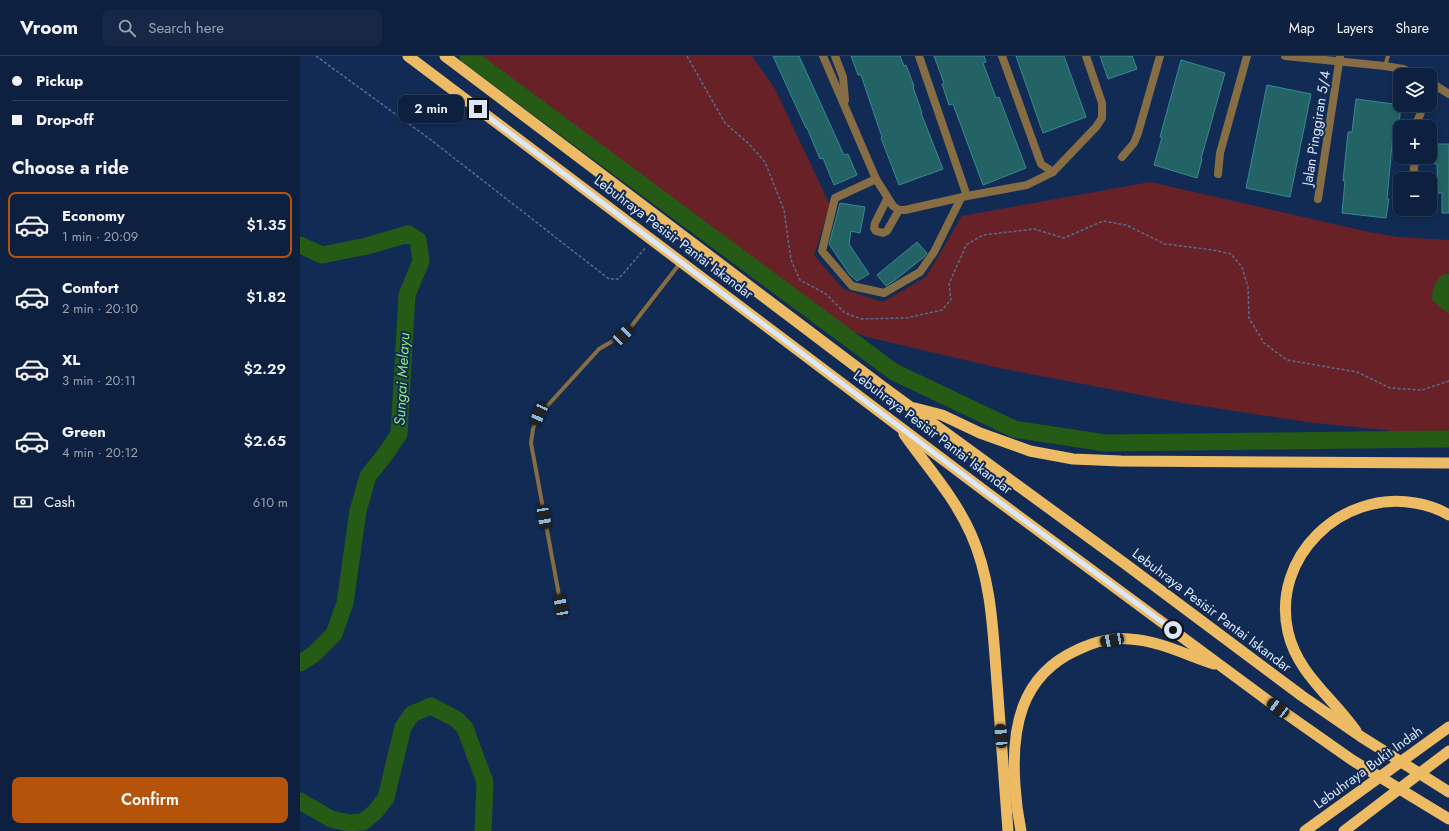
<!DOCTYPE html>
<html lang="en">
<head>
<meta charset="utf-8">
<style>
	body { margin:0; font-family:Jost,sans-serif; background:#172846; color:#f1f3f6; height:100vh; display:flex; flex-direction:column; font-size:15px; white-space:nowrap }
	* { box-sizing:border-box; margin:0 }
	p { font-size:13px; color:#9ba3b0 }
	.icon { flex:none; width:22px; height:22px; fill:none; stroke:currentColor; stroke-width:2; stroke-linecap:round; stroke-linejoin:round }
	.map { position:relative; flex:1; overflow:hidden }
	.details { display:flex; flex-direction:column; background:#0e203f; width:300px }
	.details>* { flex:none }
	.guide { display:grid; align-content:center; height:88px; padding:0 12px; background:#0e203f }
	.buttons { position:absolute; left:1093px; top:12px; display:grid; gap:8px }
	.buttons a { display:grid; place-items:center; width:44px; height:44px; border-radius:8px; background:#0e203f; box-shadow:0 2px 6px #0003,0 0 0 1px #2e3e59; font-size:20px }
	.end { position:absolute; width:18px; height:18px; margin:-9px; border:5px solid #dae7fc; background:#111; box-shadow:0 0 0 2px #111 }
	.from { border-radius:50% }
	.bubble { position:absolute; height:28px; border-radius:8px; background:#0e203f; box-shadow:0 2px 6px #0003,0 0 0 1px #2e3e59; font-size:13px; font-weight:600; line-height:28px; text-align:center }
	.car { position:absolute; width:12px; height:24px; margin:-12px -6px; border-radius:5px; box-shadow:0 0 3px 1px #0007; background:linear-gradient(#222 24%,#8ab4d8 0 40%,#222 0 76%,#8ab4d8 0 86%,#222 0) }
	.guide b { display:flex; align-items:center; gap:14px; height:38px; font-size:15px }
	.guide b+b { border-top:1px solid #2e3e59 }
	.guide i { width:10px; height:10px; background:#f1f3f6 }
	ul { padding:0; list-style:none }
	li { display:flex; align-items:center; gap:12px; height:66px; margin:0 8px 6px; padding:0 4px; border:2px solid transparent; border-radius:8px }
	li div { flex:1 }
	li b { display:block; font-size:15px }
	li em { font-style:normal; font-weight:600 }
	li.current { border-color:#b45309 }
	li>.icon { width:36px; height:36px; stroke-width:1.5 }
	h2 { padding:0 12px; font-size:18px; line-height:48px }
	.pay { display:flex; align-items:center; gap:10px; height:44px; padding:0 12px; font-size:15px }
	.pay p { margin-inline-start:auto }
	.button { display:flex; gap:8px; margin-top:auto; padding:8px 12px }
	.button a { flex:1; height:46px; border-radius:8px; background:#b45309; color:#fff; font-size:16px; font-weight:600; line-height:46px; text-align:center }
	header { display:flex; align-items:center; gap:24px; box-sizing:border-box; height:56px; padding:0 20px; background:#0e203f; border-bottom:1px solid #2e3e59 }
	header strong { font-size:19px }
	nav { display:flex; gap:22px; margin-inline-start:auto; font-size:14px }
	.search { width:280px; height:36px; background:#172846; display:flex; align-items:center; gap:10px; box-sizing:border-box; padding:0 14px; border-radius:8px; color:#9ba3b0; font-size:15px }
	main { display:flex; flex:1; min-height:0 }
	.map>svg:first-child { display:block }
	.green { fill:#682227 }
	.water { fill:#255b15 }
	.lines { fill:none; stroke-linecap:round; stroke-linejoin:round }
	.river { stroke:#255b15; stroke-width:17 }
	.building { fill:#236366; stroke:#368b8f }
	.path { stroke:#586d8f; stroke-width:1.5; stroke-dasharray:3 2; stroke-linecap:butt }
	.service { stroke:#866d44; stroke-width:4 }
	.minor { stroke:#866d44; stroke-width:8 }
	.trunk { stroke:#edbb64; stroke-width:11 }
	.route { stroke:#dae7fc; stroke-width:5 }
	.labels { text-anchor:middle; stroke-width:4; stroke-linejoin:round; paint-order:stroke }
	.street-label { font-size:14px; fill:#dae7fc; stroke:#122b54 }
	.water-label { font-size:15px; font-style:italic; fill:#8be674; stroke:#122b54 }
</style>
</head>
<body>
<header>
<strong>Vroom</strong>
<div class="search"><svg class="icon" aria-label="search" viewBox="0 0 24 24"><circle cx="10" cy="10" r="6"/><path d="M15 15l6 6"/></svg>Search here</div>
<nav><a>Map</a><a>Layers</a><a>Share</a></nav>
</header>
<main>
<section class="details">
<div class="guide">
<b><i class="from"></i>Pickup</b>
<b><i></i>Drop-off</b>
</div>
<h2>Choose a ride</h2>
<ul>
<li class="current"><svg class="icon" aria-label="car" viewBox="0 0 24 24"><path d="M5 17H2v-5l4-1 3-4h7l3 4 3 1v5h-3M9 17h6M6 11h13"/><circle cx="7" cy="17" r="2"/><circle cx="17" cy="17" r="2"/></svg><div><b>Economy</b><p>1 min · 20:09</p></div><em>$1.35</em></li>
<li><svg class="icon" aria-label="car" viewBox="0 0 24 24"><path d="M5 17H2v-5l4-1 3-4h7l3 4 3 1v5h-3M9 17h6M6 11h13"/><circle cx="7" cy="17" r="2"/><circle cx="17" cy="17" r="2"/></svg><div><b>Comfort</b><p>2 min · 20:10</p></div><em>$1.82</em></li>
<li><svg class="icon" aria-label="car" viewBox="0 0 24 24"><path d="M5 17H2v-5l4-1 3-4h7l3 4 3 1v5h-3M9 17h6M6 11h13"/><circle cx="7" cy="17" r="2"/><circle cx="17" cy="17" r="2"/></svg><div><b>XL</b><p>3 min · 20:11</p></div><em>$2.29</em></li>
<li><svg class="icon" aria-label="car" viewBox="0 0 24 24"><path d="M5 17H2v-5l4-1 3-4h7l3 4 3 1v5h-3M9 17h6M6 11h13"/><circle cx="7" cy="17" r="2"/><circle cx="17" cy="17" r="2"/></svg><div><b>Green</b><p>4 min · 20:12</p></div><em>$2.65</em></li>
</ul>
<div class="pay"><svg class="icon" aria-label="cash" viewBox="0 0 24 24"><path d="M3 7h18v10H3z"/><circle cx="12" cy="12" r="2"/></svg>Cash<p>610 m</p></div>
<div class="button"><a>Confirm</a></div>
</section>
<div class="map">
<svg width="1149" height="775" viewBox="0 0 1149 775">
	<rect width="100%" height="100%" fill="#122b54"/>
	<polygon class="green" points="179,0 452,0 475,33 530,149 514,199 543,233 583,246 626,221 662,160 850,126 1069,176 1097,181 1149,184 1149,381 1007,366 883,347 699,312 567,281 543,272 500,244"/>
	<path class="water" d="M1144 218H1149V258L1132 244C1132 233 1134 225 1144 218Z"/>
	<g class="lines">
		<g class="river">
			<polyline points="168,0 594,316 714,373 805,387 1149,383"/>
			<polyline points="0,189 22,199 67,190 108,178 118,184 121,205 107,239 99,378 84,400 68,420 58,455 45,547 34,578 14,598 0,607"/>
			<polyline points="0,745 31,763 49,767 63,766 75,756 86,742 103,671 112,658 131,650 156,663 165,672 185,726 183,775"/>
		</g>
	</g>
	<g class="building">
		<polygon points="473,0 499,0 544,99 548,98 557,119 534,129 523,102 520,103 507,72 506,72"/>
		<polygon points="551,0 600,0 604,10 606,9 614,30 613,31 622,57 621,57 643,113 599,129 581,82 582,81 561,19 558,19"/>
		<polygon points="634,0 684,0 686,6 683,7 696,42 699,41 726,112 683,129 653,48 649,49 642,28 644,27"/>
		<polygon points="716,0 764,0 786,61 743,77"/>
		<polygon points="800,0 832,0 837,13 808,23"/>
		<polygon points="881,4 925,17 901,103 902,103 897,122 854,109 862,81 860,81"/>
		<polygon points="967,29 1011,38 990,141 946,132"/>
		<polygon points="1056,43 1101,49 1099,68 1094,67 1087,143 1089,143 1086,162 1042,157 1045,125 1043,125 1048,76 1052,76"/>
		<polygon points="1133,88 1149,88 1149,157 1142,157 1142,137 1138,137 1137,108 1134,108"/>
		<polygon points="540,147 565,151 560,177 551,175 549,188 569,218 557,225 550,219 529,188"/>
		<polygon points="617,186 627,197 624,201 595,224 586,230 577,219"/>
	</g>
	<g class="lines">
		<g class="path">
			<polyline points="16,0 131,84 309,223 318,223 323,218 346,191"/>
			<polyline points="387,0 425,67 449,88 465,106 484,154 491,204 500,224 526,238 545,257 562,263 606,262 642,254 651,244 649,228 666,189 683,179 734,173 764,182 803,165 826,169 865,188 913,194 931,198 942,211 948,231 949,262 964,287 987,304 1057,316 1090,332 1122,334 1149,325"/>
		</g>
		<g class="service">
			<polyline points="1085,10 1088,0"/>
			<polyline points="261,550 231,387 233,373 239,359 299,293 323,279 330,272 381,206"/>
		</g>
		<g class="minor">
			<polyline points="523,0 576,123 593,150 599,154 605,154 667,140 727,129 753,116 796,71 802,62 802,47 786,0"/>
			<polyline points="535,0 543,21 545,44"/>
			<polyline points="619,0 667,140"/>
			<polyline points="702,0 741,108 753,116"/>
			<polyline points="985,0 1085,10 1103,13 1119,19"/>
			<polyline points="1130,26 1149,38"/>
			<polyline points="1130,38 1135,29"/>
			<polyline points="1117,71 1117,66 1124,49"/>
			<polyline points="822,101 834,87 838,77 860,0"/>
			<polyline points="918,118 920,97 947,0"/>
			<polyline points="576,123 535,142 522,195 552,230 584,237 620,216 634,196 661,142"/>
			<polyline points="1113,123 1115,101"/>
			<polyline points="587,143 575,167 574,172 576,175 583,177 587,175 599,154"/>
			<polyline points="1018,143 1040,0"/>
			<polyline points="1111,156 1111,153"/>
		</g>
		<g class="trunk">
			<polyline points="108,0 686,436 978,652 1052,704 1149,763"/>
			<polyline points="145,0 583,331 824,507 1002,640 1060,680 1149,736"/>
			<polyline points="615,352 642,359 680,377 730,395 773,403 821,405 1149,407"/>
			<path d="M604 378C628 412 654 440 671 478 692 525 693 577 697 627 701 676 704 726 708 775"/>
			<path d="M1056 675C1033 642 997 617 988 576 971 501 1041 434 1115 447 1127 449 1139 453 1149 459"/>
			<path d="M721 775C718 760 716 745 715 730 711 673 720 620 777 594 793 586 813 581 830 583 860 585 886 599 914 608"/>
			<polyline points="1005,775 1149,671"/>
			<polyline points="1044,775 1149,695"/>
		</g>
	</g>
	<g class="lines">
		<polyline class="route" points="178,53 686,436 873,574"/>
	</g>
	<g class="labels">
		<g class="street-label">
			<text transform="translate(1016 72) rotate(-81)" y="5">Jalan Pinggiran 5/4</text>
			<text transform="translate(374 181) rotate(37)" y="5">Lebuhraya Pesisir Pantai Iskandar</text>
			<text transform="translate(633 376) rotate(37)" y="5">Lebuhraya Pesisir Pantai Iskandar</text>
			<text transform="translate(912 554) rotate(37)" y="5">Lebuhraya Pesisir Pantai Iskandar</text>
			<text transform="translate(1068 711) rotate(-36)" y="5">Lebuhraya Bukit Indah</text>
		</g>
		<g class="water-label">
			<text transform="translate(102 323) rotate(-87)" y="5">Sungai Melayu</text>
		</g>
	</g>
</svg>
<div class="buttons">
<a><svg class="icon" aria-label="layers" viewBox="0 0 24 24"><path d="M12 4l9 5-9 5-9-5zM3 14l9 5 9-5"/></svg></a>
<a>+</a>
<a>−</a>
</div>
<i class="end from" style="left:873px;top:574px"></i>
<i class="end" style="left:178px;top:53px"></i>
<div class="bubble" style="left:98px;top:39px;width:66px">2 min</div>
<i class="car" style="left:323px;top:279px;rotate:46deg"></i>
<i class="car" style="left:239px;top:358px;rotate:204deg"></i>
<i class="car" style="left:244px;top:461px;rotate:170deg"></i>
<i class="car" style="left:261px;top:550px;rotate:349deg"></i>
<i class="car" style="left:812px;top:584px;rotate:259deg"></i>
<i class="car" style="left:978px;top:652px;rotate:307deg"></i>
<i class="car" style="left:701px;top:680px;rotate:356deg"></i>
</div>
</main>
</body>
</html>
